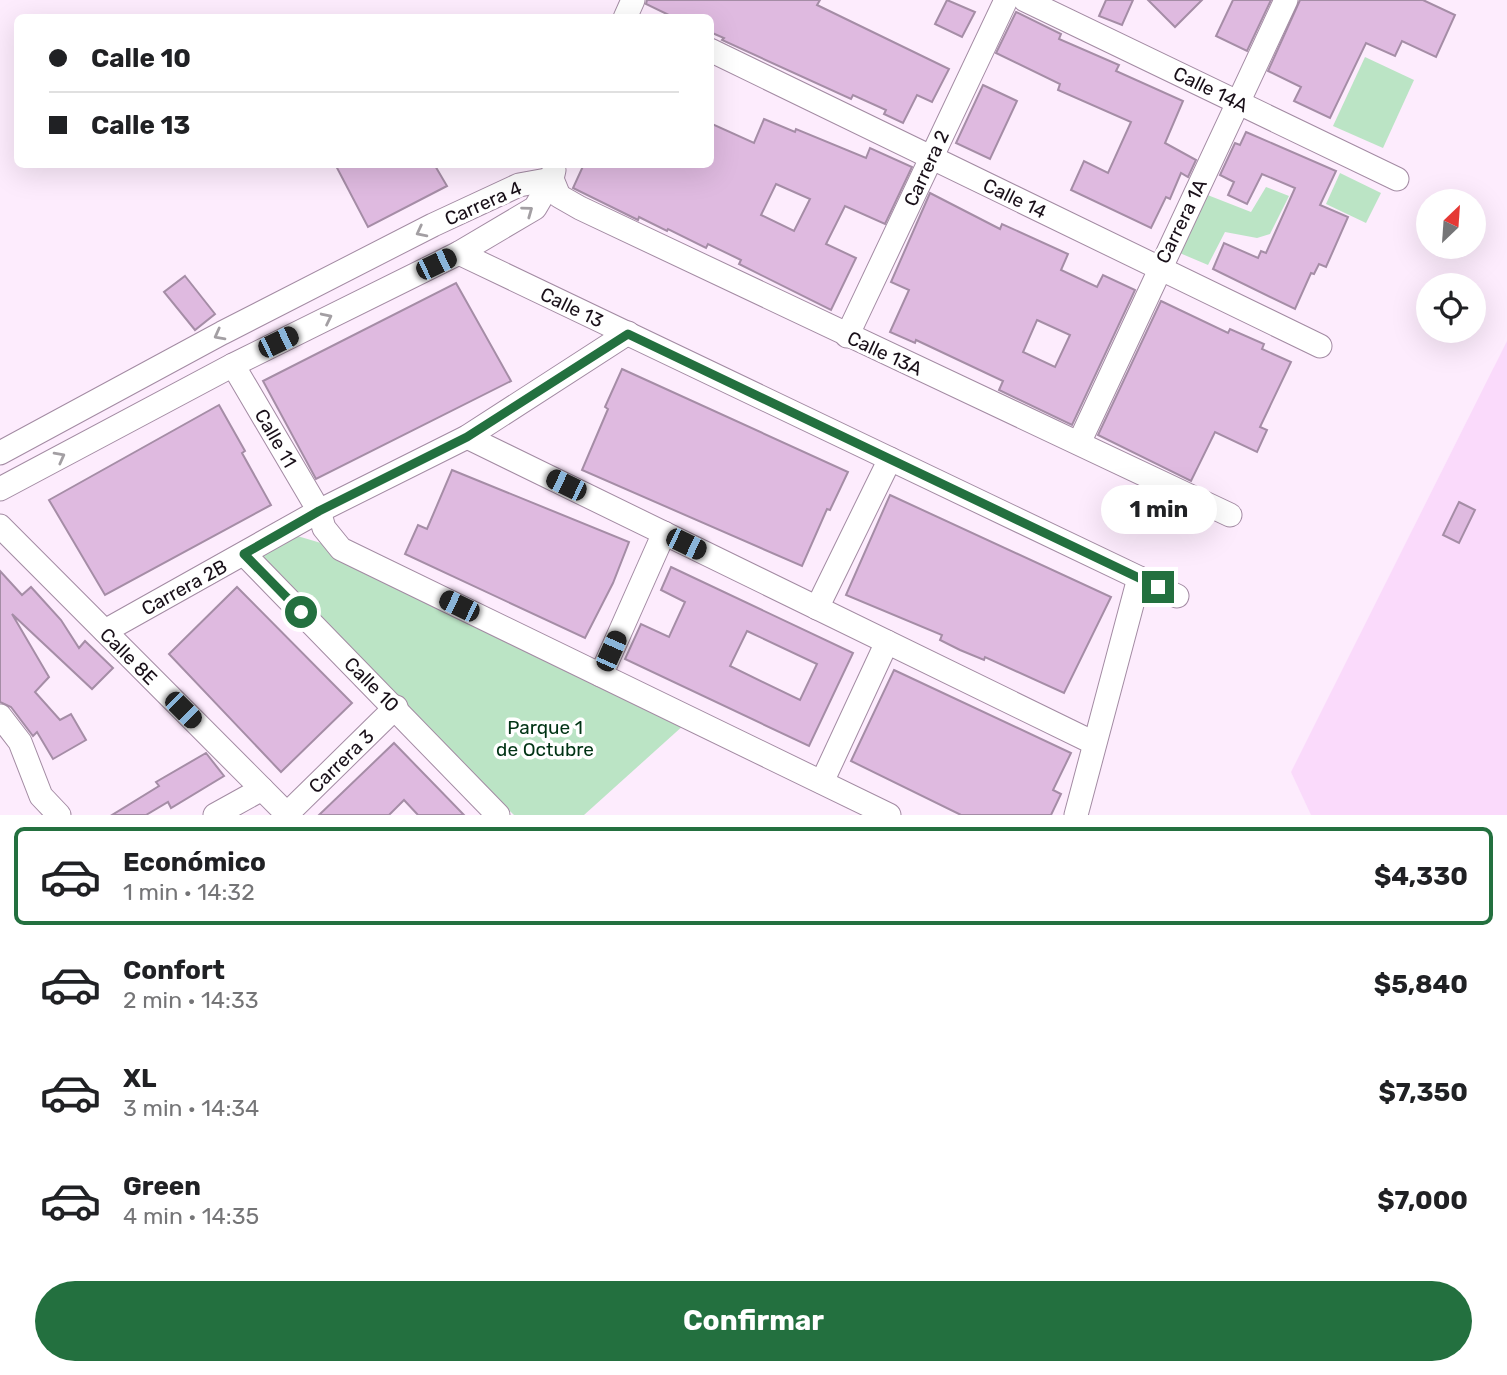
<!DOCTYPE html>
<html lang="es">
<head>
<meta charset="utf-8">
<style>
	body { margin:0; font-family:Rubik,sans-serif; background:#f6f6f6; color:#202124; height:100vh; display:flex; flex-direction:column; font-size:26px; white-space:nowrap }
	* { box-sizing:border-box; margin:0 }
	p { font-size:23px; color:#757577 }
	.icon { flex:none; width:38px; height:38px; fill:none; stroke:currentColor; stroke-width:2; stroke-linecap:round; stroke-linejoin:round }
	.map { position:relative; height:815px; overflow:hidden }
	.side { display:flex; flex-direction:column; background:#fff; flex:1 }
	.side>* { flex:none }
	.hud { position:absolute; left:14px; top:14px; width:700px; height:154px; border-radius:10px; box-shadow:0 7px 28px #0002; display:grid; align-content:center; height:154px; padding:0 35px; background:#fff }
	.needle { width:46px; rotate:25deg }
	.fabs { position:absolute; left:1416px; top:189px; display:grid; gap:14px }
	.fabs a { display:grid; place-items:center; width:70px; height:70px; border-radius:50%; background:#fff; box-shadow:0 7px 28px #0002; font-size:35px }
	.end { position:absolute; width:32px; height:32px; margin:-16px; border:9px solid #23703f; background:#fff; box-shadow:0 0 0 4px #fff }
	.from { border-radius:50% }
	.bubble { position:absolute; height:49px; border-radius:24px; background:#fff; box-shadow:0 7px 28px #0002; font-size:23px; font-weight:700; line-height:49px; text-align:center }
	.car { position:absolute; width:21px; height:42px; margin:-21px -10px; border-radius:9px; box-shadow:0 0 5px 2px #0007; background:linear-gradient(#222 24%,#8ab4d8 0 40%,#222 0 76%,#8ab4d8 0 86%,#222 0) }
	.hud b { display:flex; align-items:center; gap:24px; height:66px; font-size:26px }
	.hud b+b { border-top:2px solid #e0e0e0 }
	.hud i { width:18px; height:18px; background:#202124 }
	ul { padding:12px 0 0; list-style:none }
	li { display:flex; align-items:center; gap:21px; height:98px; margin:0 14px 10px; padding:0 21px; border:4px solid transparent; border-radius:10px }
	li div { flex:1 }
	li b { display:block; font-size:26px }
	li em { font-style:normal; font-weight:700 }
	li.on { border-color:#23703f }
	li>.icon { width:63px; height:63px; stroke-width:1.5 }
	.action { display:flex; gap:14px; margin-top:auto; padding:14px 35px }
	.action a { flex:1; height:80px; border-radius:42px; background:#23703f; color:#fff; font-size:28px; font-weight:700; line-height:80px; text-align:center }
	.map>svg:first-child { display:block }
	.built { fill:#fadafb }
	.green { fill:#bbe4c5 }
	.building { fill:#dfbae0; stroke:#a58da6; stroke-width:2; fill-rule:evenodd }
	.lines { fill:none; stroke-linecap:round; stroke-linejoin:round }
	.minor-casing { stroke:#a38ba3; stroke-width:25 }
	.minor { stroke:#fff; stroke-width:23 }
	.oneway { stroke:#a39fa3 }
	.route { stroke:#23703f; stroke-width:9 }
	.labels { text-anchor:middle; stroke-width:7; stroke-linejoin:round; paint-order:stroke }
	.street-label { font-size:19px; fill:#191019; stroke:#fff }
	.park-label { font-size:19px; fill:#003314; stroke:#fff }
</style>
</head>
<body>
<div class="map">
<svg width="1507" height="815" viewBox="0 0 1507 815">
	<rect width="100%" height="100%" fill="#fdecfd"/>
	<polygon class="built" points="1507,341 1507,815 1311,815 1291,772"/>
	<g class="green">
		<polygon points="1365,57 1414,80 1383,148 1333,126"/>
		<polygon points="1340,173 1381,193 1366,223 1326,204"/>
		<polygon points="1266,187 1289,196 1270,234 1257,238 1225,232 1208,265 1175,251 1205,194 1251,212"/>
		<polygon points="284,532 341,549 685,724 584,815 514,815 244,554"/>
	</g>
	<g class="building">
		<polygon points="647,0 820,0 817,5 949,69 932,102 917,95 903,123 884,114 886,110 853,95 851,99 722,40 724,38 710,32 710,18 675,18 646,4"/>
		<polygon points="947,0 975,12 962,37 935,24"/>
		<polygon points="1106,0 1133,0 1122,25 1099,16"/>
		<polygon points="1148,0 1202,0 1175,27"/>
		<polygon points="1233,0 1271,0 1247,51 1216,36"/>
		<polygon points="1300,0 1423,0 1455,15 1436,57 1402,41 1395,56 1366,43 1330,118 1294,101 1301,87 1268,71"/>
		<polygon points="1016,12 1061,34 1059,39 1119,65 1116,71 1183,101 1165,143 1196,160 1188,177 1181,173 1170,199 1166,197 1151,228 1071,190 1084,161 1108,173 1131,122 1058,90 1060,84 996,53"/>
		<polygon points="983,85 1017,101 990,159 956,143"/>
		<path d="M764 119 795 132 796 129 866 158 870 148 912 167 885 224 845 206 826 244 856 258 831 310 739 264 741 260 708 244 706 248 668 229 667 231 639 217 638 220 573 188 584 164H710V123L754 143ZM776 184 810 199 794 231 761 215Z"/>
		<polygon points="1246,132 1336,171 1320,205 1348,217 1326,267 1319,264 1314,274 1311,273 1295,309 1213,269 1224,243 1258,258 1261,251 1266,253 1295,188 1262,174 1247,204 1228,195 1234,182 1220,175 1235,143 1240,145"/>
		<polygon points="335,164 434,164 447,186 368,227"/>
		<path d="M930 193 1000 229 1002 224 1068 254 1061 270 1097 287 1103 275 1135 290 1072 425 999 390 1003 381 916 340 915 343 890 332 909 290 891 282ZM1037 320 1070 335 1055 367 1023 352Z"/>
		<polygon points="185,276 215,314 195,330 164,292"/>
		<polygon points="456,283 511,381 316,479 263,381"/>
		<polygon points="1161,301 1228,333 1230,329 1264,344 1262,349 1291,362 1260,427 1267,430 1257,452 1215,432 1191,481 1098,435"/>
		<polygon points="622,369 848,472 830,510 827,509 802,566 582,470 608,409 605,407"/>
		<polygon points="219,405 245,451 242,453 271,505 105,595 49,500"/>
		<polygon points="452,470 629,542 613,583 585,638 405,554 418,525 427,529"/>
		<polygon points="890,495 1111,597 1064,693 985,657 984,660 960,650 940,640 942,635 846,595"/>
		<polygon points="1459,502 1475,510 1459,543 1443,535"/>
		<path d="M671 567 853 653 809 746 625 659 641 624 669 637 685 602 661 590ZM747 631 817 664 800 700 730 666Z"/>
		<polygon points="0,571 22,595 31,587 61,620 79,648 85,641 113,668 92,689 12,614 49,677 35,692 60,720 71,714 86,740 53,759 37,732 33,736 11,707 0,702"/>
		<polygon points="237,587 352,703 281,772 169,654"/>
		<polygon points="894,670 1071,753 1053,790 1061,794 1051,815 961,815 851,761"/>
		<polygon points="394,743 464,815 418,815 404,800 389,815 319,815"/>
		<polygon points="206,753 224,776 171,808 168,802 146,815 112,815 159,786 156,782"/>
	</g>
	<g class="lines">
		<defs>
			<g id="minor">
				<polyline points="1025,0 1397,179"/>
				<polyline points="625,18 633,0"/>
				<polyline points="710,50 1320,346"/>
				<polyline points="552,179 559,196 580,208 1230,515"/>
				<polyline points="459,253 1177,596"/>
				<polyline points="847,336 1006,0"/>
				<polyline points="233,365 319,511 324,528 341,549 889,815"/>
				<polyline points="467,437 1094,743"/>
				<polyline points="1079,443 1286,0"/>
				<polyline points="0,453 222,333 433,225 519,185 552,179"/>
				<polyline points="0,489 233,365 459,253 535,208 552,179 554,170"/>
				<polyline points="0,526 288,815"/>
				<polyline points="244,554 498,815"/>
				<polyline points="817,608 890,459"/>
				<polyline points="105,631 319,511 467,437 628,333"/>
				<polyline points="601,675 664,533"/>
				<polyline points="0,716 20,742 41,796 59,815"/>
				<polyline points="822,782 887,642"/>
				<polyline points="287,814 396,707"/>
				<polyline points="215,815 262,789"/>
				<polyline points="1076,815 1139,578"/>
			</g>
		</defs>
		<use href="#minor" class="minor-casing"/>
		<use href="#minor" class="minor"/>
	</g>
	<defs><path id="oneway-chevron" d="M-2-3.5L2.5 0L-2 3.5" fill="none" stroke-width="1.6" stroke-linecap="round" stroke-linejoin="round" transform="scale(1.75)"/></defs>
	<g class="oneway">
		<use href="#oneway-chevron" transform="translate(528 211) rotate(-36)"/>
		<use href="#oneway-chevron" transform="translate(421 232) rotate(153)"/>
		<use href="#oneway-chevron" transform="translate(327 318) rotate(-26)"/>
		<use href="#oneway-chevron" transform="translate(219 335) rotate(152)"/>
		<use href="#oneway-chevron" transform="translate(60 457) rotate(-28)"/>
	</g>
	<g class="lines">
		<polyline class="route" points="301,612 244,554 319,511 467,437 628,334 1158,587"/>
	</g>
	<g class="labels">
		<g class="street-label">
			<text transform="translate(1211 89) rotate(26)" y="7">Calle 14A</text>
			<text transform="translate(926 168) rotate(-65)" y="7">Carrera 2</text>
			<text transform="translate(1015 198) rotate(26)" y="7">Calle 14</text>
			<text transform="translate(483 203) rotate(-24)" y="7">Carrera 4</text>
			<text transform="translate(1181 221) rotate(-64)" y="7">Carrera 1A</text>
			<text transform="translate(572 307) rotate(26)" y="7">Calle 13</text>
			<text transform="translate(885 353) rotate(25)" y="7">Calle 13A</text>
			<text transform="translate(276 438) rotate(60)" y="7">Calle 11</text>
			<text transform="translate(184 587) rotate(-29)" y="7">Carrera 2B</text>
			<text transform="translate(129 656) rotate(45)" y="7">Calle 8E</text>
			<text transform="translate(372 684) rotate(45)" y="7">Calle 10</text>
			<text transform="translate(341 761) rotate(-44)" y="7">Carrera 3</text>
		</g>
		<g class="park-label">
			<text x="545" y="734">Parque 1<tspan x="545" dy="22">de Octubre</tspan></text>
		</g>
	</g>
</svg>
<div class="fabs">
<a><svg class="needle" viewBox="-14 -14 28 28"><path d="M0-13l5 13h-10z" fill="#e53935"/><path d="M0 13l5-13h-10z" fill="#757577"/></svg></a>
<a><svg class="icon" aria-label="locate" viewBox="0 0 24 24"><circle cx="12" cy="12" r="6"/><path d="M12 2v4M12 18v4M2 12h4M18 12h4"/></svg></a>
</div>
<i class="end from" style="left:301px;top:612px"></i>
<i class="end" style="left:1158px;top:587px"></i>
<div class="bubble" style="left:1101px;top:485px;width:116px">1 min</div>
<i class="car" style="left:436px;top:264px;rotate:64deg"></i>
<i class="car" style="left:278px;top:342px;rotate:64deg"></i>
<i class="car" style="left:566px;top:485px;rotate:296deg"></i>
<i class="car" style="left:686px;top:544px;rotate:116deg"></i>
<i class="car" style="left:459px;top:606px;rotate:296deg"></i>
<i class="car" style="left:611px;top:651px;rotate:24deg"></i>
<i class="car" style="left:183px;top:710px;rotate:135deg"></i>
<div class="hud">
<b><i class="from"></i>Calle 10</b>
<b><i></i>Calle 13</b>
</div>
</div>
<section class="side">
<ul>
<li class="on"><svg class="icon" aria-label="car" viewBox="0 0 24 24"><path d="M5 17H2v-5l4-1 3-4h7l3 4 3 1v5h-3M9 17h6M6 11h13"/><circle cx="7" cy="17" r="2"/><circle cx="17" cy="17" r="2"/></svg><div><b>Económico</b><p>1 min · 14:32</p></div><em>$4,330</em></li>
<li><svg class="icon" aria-label="car" viewBox="0 0 24 24"><path d="M5 17H2v-5l4-1 3-4h7l3 4 3 1v5h-3M9 17h6M6 11h13"/><circle cx="7" cy="17" r="2"/><circle cx="17" cy="17" r="2"/></svg><div><b>Confort</b><p>2 min · 14:33</p></div><em>$5,840</em></li>
<li><svg class="icon" aria-label="car" viewBox="0 0 24 24"><path d="M5 17H2v-5l4-1 3-4h7l3 4 3 1v5h-3M9 17h6M6 11h13"/><circle cx="7" cy="17" r="2"/><circle cx="17" cy="17" r="2"/></svg><div><b>XL</b><p>3 min · 14:34</p></div><em>$7,350</em></li>
<li><svg class="icon" aria-label="car" viewBox="0 0 24 24"><path d="M5 17H2v-5l4-1 3-4h7l3 4 3 1v5h-3M9 17h6M6 11h13"/><circle cx="7" cy="17" r="2"/><circle cx="17" cy="17" r="2"/></svg><div><b>Green</b><p>4 min · 14:35</p></div><em>$7,000</em></li>
</ul>
<div class="action"><a>Confirmar</a></div>
</section>
</body>
</html>
